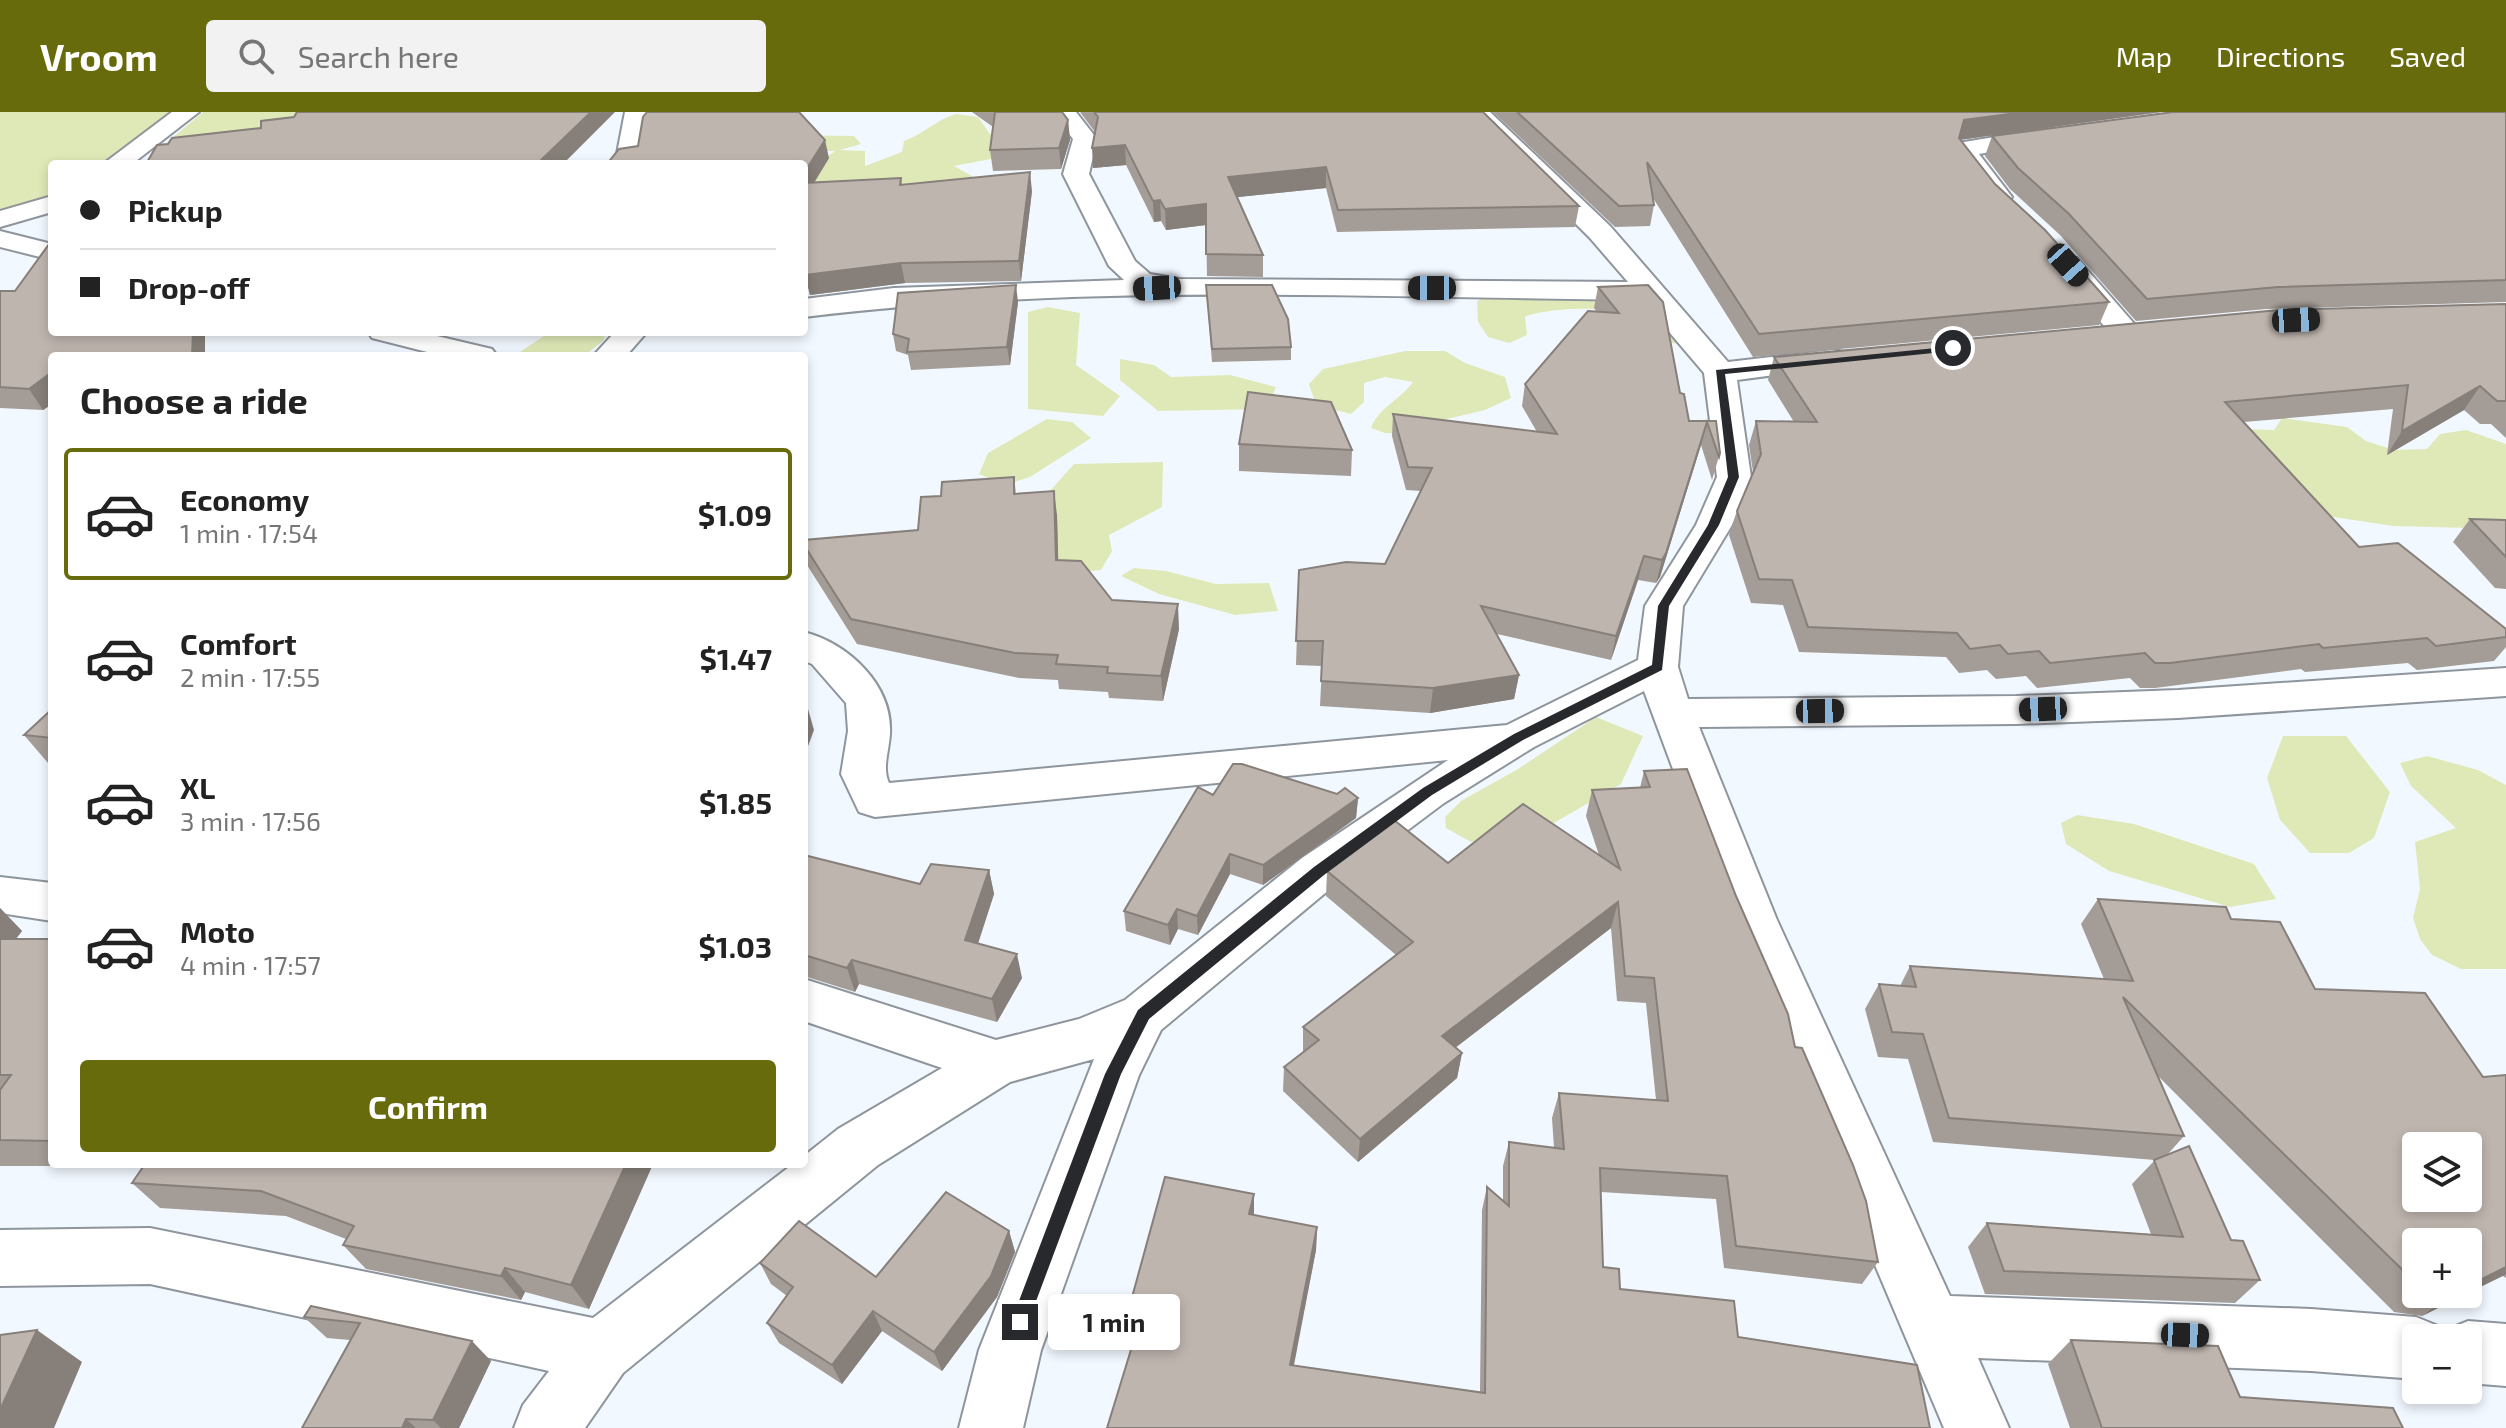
<!DOCTYPE html>
<html lang="en">
<head>
<meta charset="utf-8">
<style>
	body { margin:0; font-family:"Exo 2",sans-serif; background:#f2f2f2; color:#222; height:100vh; display:flex; flex-direction:column; font-size:30px; white-space:nowrap }
	* { box-sizing:border-box; margin:0 }
	p { font-size:26px; color:#767676 }
	.icon { flex:none; width:44px; height:44px; fill:none; stroke:currentColor; stroke-width:2; stroke-linecap:round; stroke-linejoin:round }
	.map { position:relative; flex:1; overflow:hidden }
	.panel { position:absolute; left:48px; top:240px; width:760px; height:816px; display:flex; flex-direction:column; background:#fff; border-radius:8px; box-shadow:0 4px 12px #0003 }
	.panel>* { flex:none }
	.top-card { position:absolute; left:48px; top:48px; width:760px; height:176px; border-radius:8px; box-shadow:0 4px 12px #0003; display:grid; align-content:center; height:176px; padding:0 32px; background:#fff }
	.fabs { position:absolute; left:2402px; top:1020px; display:grid; gap:16px }
	.fabs a { display:grid; place-items:center; width:80px; height:80px; border-radius:8px; background:#fff; box-shadow:0 4px 12px #0003; font-size:40px }
	.end { position:absolute; width:36px; height:36px; margin:-18px; border:10px solid #27292d; background:#fff; box-shadow:0 0 0 4px #fff }
	.from { border-radius:50% }
	.bubble { position:absolute; height:56px; border-radius:8px; background:#fff; box-shadow:0 4px 12px #0003; font-size:26px; font-weight:700; line-height:56px; text-align:center }
	.car { position:absolute; width:24px; height:48px; margin:-24px -12px; border-radius:10px; box-shadow:0 0 6px 2px #0007; background:linear-gradient(#222 24%,#8ab4d8 0 40%,#222 0 76%,#8ab4d8 0 86%,#222 0) }
	.top-card b { display:flex; align-items:center; gap:28px; height:76px; font-size:30px }
	.top-card b+b { border-top:2px solid #e0e0e0 }
	.top-card i { width:20px; height:20px; background:#222 }
	ul { padding:0; list-style:none }
	li { display:flex; align-items:center; gap:24px; height:132px; margin:0 16px 12px; padding:0 16px; border:4px solid transparent; border-radius:8px }
	li div { flex:1 }
	li b { display:block; font-size:30px }
	li em { font-style:normal; font-weight:700 }
	li.current { border-color:#686b0b }
	li>.icon { width:72px; height:72px; stroke-width:1.5 }
	h2 { padding:0 32px; font-size:36px; line-height:96px }
	.primary-button { display:flex; gap:16px; margin-top:auto; padding:16px 32px }
	.primary-button a { flex:1; height:92px; border-radius:8px; background:#686b0b; color:#fff; font-size:32px; font-weight:700; line-height:92px; text-align:center }
	header { display:flex; align-items:center; gap:48px; box-sizing:border-box; height:112px; padding:0 40px; background:#686b0b; color:#fff }
	header strong { font-size:38px }
	nav { display:flex; gap:44px; margin-inline-start:auto; font-size:28px }
	.search { width:560px; height:72px; background:#f2f2f2; display:flex; align-items:center; gap:20px; box-sizing:border-box; padding:0 28px; border-radius:8px; color:#767676; font-size:30px }
	.map>svg:first-child { display:block }
	.green { fill:#dfe9b7 }
	.lines { fill:none; stroke-linecap:round; stroke-linejoin:round }
	.minor-casing { stroke:#8f959d; stroke-width:4 }
	.minor { fill:#fff; fill-rule:evenodd }
	.wall { fill:#a49c96 }
	.shaded-wall { fill:#867f7a }
	.building { fill:#bfb5af; stroke:#867f7a; stroke-width:2; fill-rule:evenodd }
	.route { fill:#27292d }
</style>
</head>
<body>
<header>
<strong>Vroom</strong>
<div class="search"><svg class="icon" aria-label="search" viewBox="0 0 24 24"><circle cx="10" cy="10" r="6"/><path d="M15 15l6 6"/></svg>Search here</div>
<nav><a>Map</a><a>Directions</a><a>Saved</a></nav>
</header>
<div class="map">
<svg width="2506" height="1316" viewBox="0 0 2506 1316">
	<rect width="100%" height="100%" fill="#f2f8ff"/>
	<g class="green">
		<polygon points="0,0 180,0 104,52 52,52 52,85 0,100"/>
		<polygon points="203,0 416,0 164,33"/>
		<path d="M956 2 978 5 990 22 1019 32 1012 43 954 54 977 67 952 80 804 73 822 48 835 39H820L790 23 854 24 861 32 840 38 865 39V54L902 40 904 29C924 22 937 7 956 2Z"/>
		<path d="M1582 171 1684 210 1679 232C1649 229 1632 208 1605 199 1591 194 1538 198 1525 205L1527 223 1509 231 1488 225 1478 210 1477 190 1495 173Z"/>
		<polygon points="1048,195 1080,201 1076,253 1120,284 1103,304 1028,297 1028,200"/>
		<polygon points="550,220 605,220 604,228 584,244 514,244"/>
		<path d="M1405 239H1445L1465 251 1505 265 1511 286 1485 298 1447 307 1415 322 1385 321 1371 316C1379 295 1400 288 1413 270L1385 265 1364 271V290L1351 302 1316 293 1309 272 1323 257Z"/>
		<polygon points="1120,247 1154,253 1171,265 1230,263 1276,275 1267,297 1158,299 1120,268"/>
		<polygon points="2282,306 2347,315 2366,329 2394,338 2427,337 2440,322 2466,318 2506,332 2506,417 2393,414 2327,404 2245,317 2274,318"/>
		<polygon points="1047,307 1072,310 1091,326 1030,365 1005,373 979,362 988,341"/>
		<polygon points="1163,350 1162,395 1109,423 1112,439 1101,458 1051,463 1042,429 1050,379 1074,352"/>
		<polygon points="1134,456 1166,459 1216,472 1269,471 1278,499 1235,503 1159,482 1121,464"/>
		<polygon points="1596,605 1643,624 1621,672 1547,715 1471,730 1446,716 1445,705 1461,689 1518,657"/>
		<polygon points="2283,624 2346,624 2390,680 2374,726 2349,741 2310,741 2280,708 2267,666"/>
		<polygon points="2427,644 2478,658 2506,673 2506,857 2461,857 2432,843 2420,827 2413,806 2420,777 2415,730 2456,716 2411,674 2400,651"/>
		<polygon points="2077,703 2134,712 2254,752 2276,787 2230,795 2109,759 2066,732 2061,711"/>
	</g>
	<g class="lines">
		<defs>
			<g id="minor">
				<polygon points="172,0 199,0 132,52 103,52"/>
				<polygon points="625,0 649,0 641,52 615,52"/>
				<path d="M1052 0H1076L1097 27 1089 62 1135 149 1150 162 1179 167 1628 170 1590 126 1464 0H1490L1610 114 1728 250 1833 238 1844 240 1849 247 1844 254 1737 268 1751 365 1732 413 1683 494 1678 555 1688 587 2016 584 2178 578 2506 556V584L2178 606 2016 612 1699 615 1777 808 1950 1184 2311 1197 2416 1205 2438 1214 2443 1226 2446 1218 2468 1209 2506 1212V1274L2468 1271V1226H2416V1267L2311 1259 1978 1246 2009 1316H1944L1729 808 1644 579 1534 635 1444 691 1336 772 1161 918 1139 963 1041 1238 1023 1316H959L979 1238 1094 947 1010 970 878 1053 623 1261 585 1316H514L523 1293 549 1259 150 1172 0 1174V1118L150 1116 593 1206 793 1052H804V1044L838 1017 942 956 804 909V867L996 928 1079 907 1125 888 1302 746 1448 648 875 705 859 700 841 662 848 619 846 591 812 552 804 549V520C849 532 893 573 890 622 889 639 882 656 889 671L1507 613 1638 548 1645 494 1696 413 1717 365 1704 261 1642 188C1364 185 1081 171 804 205V187L894 176 1124 168 1109 154 1063 62 1073 27Z"/>
				<polygon points="2049,16 2058,18 2061,23 2058,28 1979,42 2012,85 2008,91 1990,91 1954,44 1958,31"/>
				<polygon points="52,84 52,100 0,115 0,99"/>
				<polygon points="0,119 52,132 52,148 0,135"/>
				<polygon points="2067,144 2077,146 2137,215 2141,221 2137,227 2115,227 2057,158 2053,152 2057,146"/>
				<polygon points="368,220 420,220 492,237 497,244 443,244 372,226"/>
				<polygon points="615,220 647,220 626,244 593,244"/>
				<polygon points="0,765 52,771 52,809 0,801"/>
			</g>
		</defs>
		<use href="#minor" class="minor-casing"/>
		<use href="#minor" class="minor"/>
	</g>
	<g class="wall">
		<polygon points="972,0 1062,0 1068,8 1070,28 1061,57 993,59 990,38 993,15"/>
		<polygon points="1080,0 1483,0 1579,94 1575,115 1337,120 1326,76 1237,85 1263,143 1263,165 1207,164 1206,113 1166,118 1161,109 1154,110 1126,53 1093,56 1095,20"/>
		<polygon points="1493,0 2161,0 1960,28 1995,72 2109,190 2099,213 1753,245 1653,86 1654,93 1650,114 1615,115"/>
		<polygon points="2506,0 2506,190 2266,197 2136,209 2060,123 2010,77 1985,44 1992,24"/>
		<polygon points="638,34 829,46 814,71 901,66 902,73 1032,79 1021,169 905,171 810,183 806,165 804,165 804,52"/>
		<polygon points="1206,173 1291,235 1291,248 1212,250"/>
		<polygon points="1648,173 1689,309 1716,309 1720,341 1712,368 1701,333 1660,465 1656,471 1638,468 1611,548 1497,522 1519,563 1514,587 1430,601 1320,594 1322,554 1296,553 1299,458 1385,452 1421,379 1406,378 1392,324 1393,302 1537,320 1522,294 1525,272 1596,199 1594,196 1598,175"/>
		<polygon points="0,179 52,220 205,220 205,244 52,244 52,292 43,298 0,296"/>
		<polygon points="1018,190 1010,253 911,258 908,243 896,239 893,222"/>
		<polygon points="2506,192 2506,326 2491,312 2480,312 2464,298 2387,343 2393,297 2244,310 2359,435 2506,517 2506,535 2494,549 2417,558 2408,551 2305,560 2301,557 2155,576 2140,576 2130,566 2037,576 2026,564 1996,567 1987,558 1959,561 1946,545 1799,540 1783,493 1751,491 1729,423 1737,399 1753,360 1749,333 1756,309 1794,310 1768,268 1774,245"/>
		<polygon points="1239,332 1352,338 1351,364 1239,359"/>
		<polygon points="1014,365 1016,382 1057,403 1058,448 1112,488 1179,517 1163,589 1109,586 1108,580 1059,577 1058,568 1019,566 857,532 807,453 804,440 804,428 918,418 941,384"/>
		<polygon points="2470,407 2506,408 2506,477 2495,476 2453,430"/>
		<polygon points="52,597 52,652 48,651 24,623"/>
		<polygon points="1644,659 1795,935 1878,1150 1862,1172 1724,1156 1716,1087 1601,1080 1603,1155 1620,1177 1738,1225 1917,1253 1107,1316 1139,1212 1134,1211 1131,1189 1254,1103 1317,1115 1316,1138 1293,1253 1480,1280 1482,1098 1487,1075 1503,1089 1503,1054 1509,1030 1554,1036 1552,1006 1559,981 1656,988 1646,891 1617,889 1611,816 1455,936 1462,941 1457,966 1358,1050 1283,979 1284,955 1303,940 1303,915 1396,843 1326,784 1327,759 1448,751 1599,743 1586,704 1592,678 1640,676"/>
		<polygon points="1337,682 1358,686 1356,706 1263,773 1230,762 1198,823 1178,817 1170,833 1126,819 1124,799 1213,683"/>
		<polygon points="804,743 920,772 989,758 994,782 978,832 1022,866 997,910 859,872 855,880 804,864"/>
		<polygon points="2098,787 2231,807 2315,877 2483,965 2506,963 2506,1166 2503,1164 2416,1130 2416,1182 2466,1182 2422,1204 2394,1200 2157,963 2184,1024 2168,1042 2260,1168 2235,1191 1985,1182 1968,1135 1987,1111 2151,1122 2132,1072 2155,1048 1933,1030 1908,947 1878,945 1865,897 1879,872 1900,874 1910,854 2104,867 2081,812"/>
		<polygon points="0,796 22,819 16,827 52,827 52,1052 85,1052 84,1054 0,1054"/>
		<polygon points="145,1052 653,1052 589,1197 525,1180 521,1188 366,1157 343,1133 346,1127 286,1104 160,1096 132,1071"/>
		<polygon points="1009,1119 1015,1140 997,1185 942,1259 882,1219 842,1272 779,1231 767,1211 787,1184 771,1172 760,1151 876,1165"/>
		<polygon points="311,1194 491,1249 459,1316 302,1316 350,1228 327,1226 304,1205"/>
		<polygon points="2071,1228 2240,1285 2403,1316 2070,1316 2048,1252"/>
	</g>
	<g class="shaded-wall">
		<polygon points="591,0 615,0 563,52 537,52"/>
		<polygon points="2025,0 2161,0 1958,28 1964,8"/>
		<polygon points="1068,8 1070,28 1061,57 1059,36"/>
		<polygon points="825,28 829,46 804,87 804,61"/>
		<polygon points="1125,33 1126,53 1093,56 1092,36"/>
		<polygon points="1326,55 1326,76 1229,86 1228,65"/>
		<polygon points="1030,60 1032,79 1021,169 1019,149"/>
		<polygon points="1160,88 1161,109 1154,110 1153,89"/>
		<polygon points="1206,92 1206,113 1166,118 1165,97"/>
		<polygon points="901,151 905,171 810,183 805,163"/>
		<polygon points="1016,173 1018,190 1010,253 1007,235"/>
		<polygon points="193,220 205,220 205,244 192,244"/>
		<polygon points="52,260 52,292 43,298 29,277"/>
		<polygon points="2480,274 2464,298 2387,343 2402,319"/>
		<polygon points="1707,310 1701,333 1660,465 1656,471 1662,448"/>
		<polygon points="1054,379 1057,403 1059,473 1056,448"/>
		<polygon points="1644,444 1638,468 1611,548 1616,524"/>
		<polygon points="1178,492 1179,517 1163,589 1161,564"/>
		<polygon points="1519,563 1514,587 1430,601 1433,576"/>
		<polygon points="806,590 814,618 804,645 804,594"/>
		<polygon points="1358,686 1356,706 1263,773 1263,753"/>
		<polygon points="1230,742 1230,762 1198,823 1197,804"/>
		<polygon points="989,758 994,782 971,852 965,828"/>
		<polygon points="1618,790 1611,816 1438,949 1442,924"/>
		<polygon points="0,796 22,819 0,846"/>
		<polygon points="1177,797 1178,817 1170,833 1168,813"/>
		<polygon points="1017,842 1022,866 997,910 992,887"/>
		<polygon points="852,848 859,872 855,880 847,856"/>
		<polygon points="1462,941 1457,966 1358,1050 1360,1027"/>
		<polygon points="626,1052 653,1052 589,1197 571,1173"/>
		<polygon points="1254,1082 1254,1105 1249,1102"/>
		<polygon points="1317,1115 1316,1138 1290,1274 1290,1253"/>
		<polygon points="1009,1119 1015,1140 997,1185 942,1259 934,1240"/>
		<polygon points="2506,1155 2506,1162 2503,1164 2468,1181 2468,1174"/>
		<polygon points="505,1156 525,1180 521,1188 501,1164"/>
		<polygon points="2452,1182 2466,1182 2422,1204"/>
		<polygon points="873,1199 882,1219 842,1272 832,1253"/>
		<polygon points="37,1218 82,1250 54,1316 0,1316 0,1298"/>
		<polygon points="472,1229 491,1249 459,1316 441,1316 433,1308"/>
		<polygon points="406,1307 416,1316 402,1316"/>
	</g>
	<g class="building">
		<polygon points="297,0 591,0 537,52 146,52 157,33 168,32 172,26 261,16 261,9 294,5"/>
		<polygon points="647,0 799,0 825,28 804,61 804,52 607,52 619,37 638,34 643,5"/>
		<polygon points="995,0 1062,0 1068,8 1059,36 990,38"/>
		<polygon points="1094,0 1483,0 1579,94 1338,98 1326,55 1228,65 1263,143 1206,142 1206,92 1165,97 1160,88 1153,89 1125,33 1092,36 1098,5"/>
		<polygon points="1517,0 2025,0 1964,8 1959,26 1995,72 2045,118 2109,190 1759,222 1647,50 1654,93 1619,94"/>
		<polygon points="2173,0 2506,0 2506,168 2278,175 2147,187 2069,102 2018,56 1992,24"/>
		<polygon points="1030,60 1019,149 901,151 805,163 804,158 804,71 901,66 900,73"/>
		<polygon points="52,128 52,220 193,220 192,244 52,244 52,260 29,277 0,275 0,179 15,179"/>
		<polygon points="1016,173 1007,235 907,240 909,227 893,222 898,181"/>
		<polygon points="1206,173 1272,173 1288,207 1291,235 1212,237"/>
		<polygon points="1648,173 1663,190 1680,281 1684,282 1689,309 1716,309 1720,341 1719,345 1707,310 1666,441 1662,448 1644,444 1616,524 1481,494 1519,563 1433,576 1321,569 1323,529 1296,529 1299,458 1346,450 1385,452 1432,356 1408,355 1393,302 1557,322 1525,272 1588,199 1619,201 1598,175"/>
		<polygon points="2506,192 2506,289 2497,289 2480,274 2402,319 2408,273 2225,290 2359,435 2398,431 2506,517 2506,525 2436,534 2427,526 2323,536 2319,532 2170,551 2155,551 2145,541 2050,551 2039,539 2008,542 2000,533 1970,537 1957,521 1808,515 1792,468 1759,467 1737,399 1761,342 1756,309 1817,310 1774,245 2279,198"/>
		<polygon points="1248,280 1331,290 1352,338 1239,332"/>
		<polygon points="1014,365 1014,382 1054,379 1056,448 1081,449 1112,488 1178,492 1161,564 1107,561 1108,555 1056,552 1058,543 1015,541 851,507 804,433 804,428 918,418 921,385 941,384 942,370"/>
		<polygon points="2470,407 2506,408 2506,445"/>
		<polygon points="52,597 52,626 24,623"/>
		<polygon points="1233,652 1242,652 1337,682 1345,676 1358,686 1263,753 1230,742 1197,804 1177,797 1168,813 1124,799 1198,675 1213,683"/>
		<polygon points="1687,657 1736,784 1788,902 1795,935 1802,936 1853,1053 1866,1089 1878,1150 1736,1134 1727,1064 1600,1056 1603,1155 1619,1157 1620,1177 1734,1189 1738,1225 1917,1253 1930,1316 1107,1316 1145,1192 1131,1189 1165,1065 1254,1082 1249,1102 1317,1115 1290,1253 1485,1281 1487,1075 1509,1094 1509,1030 1564,1037 1559,981 1668,989 1654,866 1625,864 1618,790 1442,924 1462,941 1360,1027 1284,955 1319,928 1303,915 1413,830 1327,759 1394,708 1448,751 1523,692 1620,757 1592,678 1650,675 1644,659"/>
		<polygon points="804,743 920,772 931,752 989,758 965,828 1017,842 992,887 852,848 847,856 804,843"/>
		<path d="M2098 787 2226 795 2231 807 2280 810 2315 877 2425 881 2483 965 2506 963V1155L2468 1174V1130H2416V1171L2123 885 2184 1024 1949 1006 1923 922 1892 920 1879 872 1916 875 1910 854 2133 869ZM2416 1034H2468V1086H2416Z"/>
		<polygon points="0,827 52,827 52,1029 0,1028 0,978 11,963 0,963"/>
		<polygon points="2189,1034 2231,1128 2243,1129 2260,1168 2004,1159 1987,1111 2183,1125 2154,1048"/>
		<polygon points="145,1052 626,1052 571,1173 505,1156 501,1164 343,1133 354,1114 261,1079 132,1071"/>
		<polygon points="946,1080 1009,1119 991,1164 934,1240 873,1199 832,1253 767,1211 793,1175 760,1151 799,1109 876,1165"/>
		<polygon points="311,1194 472,1229 433,1308 406,1307 402,1316 302,1316 360,1211 304,1205"/>
		<polygon points="37,1218 0,1298 0,1223"/>
		<polygon points="2071,1228 2218,1234 2240,1285 2393,1296 2403,1316 2102,1316"/>
	</g>
	<polygon class="route" points="1956,234 1953,239 1725,262 1739,365 1719,413 1669,494 1662,558 1523,628 1432,683 1324,763 1149,907 1121,962 1026,1216 1014,1216 1011,1210 1105,962 1138,898 1314,755 1423,676 1514,622 1652,553 1658,494 1708,413 1728,365 1716,258"/>
</svg>
<div class="fabs">
<a><svg class="icon" aria-label="layers" viewBox="0 0 24 24"><path d="M12 4l9 5-9 5-9-5zM3 14l9 5 9-5"/></svg></a>
<a>+</a>
<a>−</a>
</div>
<i class="end from" style="left:1953px;top:236px"></i>
<i class="end" style="left:1020px;top:1210px"></i>
<div class="bubble" style="left:1048px;top:1182px;width:132px">1 min</div>
<i class="car" style="left:2068px;top:153px;rotate:138deg"></i>
<i class="car" style="left:1157px;top:176px;rotate:267deg"></i>
<i class="car" style="left:1432px;top:176px;rotate:270deg"></i>
<i class="car" style="left:2296px;top:208px;rotate:87deg"></i>
<i class="car" style="left:2043px;top:597px;rotate:268deg"></i>
<i class="car" style="left:1820px;top:599px;rotate:89deg"></i>
<i class="car" style="left:2185px;top:1223px;rotate:92deg"></i>
<div class="top-card">
<b><i class="from"></i>Pickup</b>
<b><i></i>Drop-off</b>
</div>
<section class="panel">
<h2>Choose a ride</h2>
<ul>
<li class="current"><svg class="icon" aria-label="car" viewBox="0 0 24 24"><path d="M5 17H2v-5l4-1 3-4h7l3 4 3 1v5h-3M9 17h6M6 11h13"/><circle cx="7" cy="17" r="2"/><circle cx="17" cy="17" r="2"/></svg><div><b>Economy</b><p>1 min · 17:54</p></div><em>$1.09</em></li>
<li><svg class="icon" aria-label="car" viewBox="0 0 24 24"><path d="M5 17H2v-5l4-1 3-4h7l3 4 3 1v5h-3M9 17h6M6 11h13"/><circle cx="7" cy="17" r="2"/><circle cx="17" cy="17" r="2"/></svg><div><b>Comfort</b><p>2 min · 17:55</p></div><em>$1.47</em></li>
<li><svg class="icon" aria-label="car" viewBox="0 0 24 24"><path d="M5 17H2v-5l4-1 3-4h7l3 4 3 1v5h-3M9 17h6M6 11h13"/><circle cx="7" cy="17" r="2"/><circle cx="17" cy="17" r="2"/></svg><div><b>XL</b><p>3 min · 17:56</p></div><em>$1.85</em></li>
<li><svg class="icon" aria-label="car" viewBox="0 0 24 24"><path d="M5 17H2v-5l4-1 3-4h7l3 4 3 1v5h-3M9 17h6M6 11h13"/><circle cx="7" cy="17" r="2"/><circle cx="17" cy="17" r="2"/></svg><div><b>Moto</b><p>4 min · 17:57</p></div><em>$1.03</em></li>
</ul>
<div class="primary-button"><a>Confirm</a></div>
</section>
</div>
</body>
</html>
